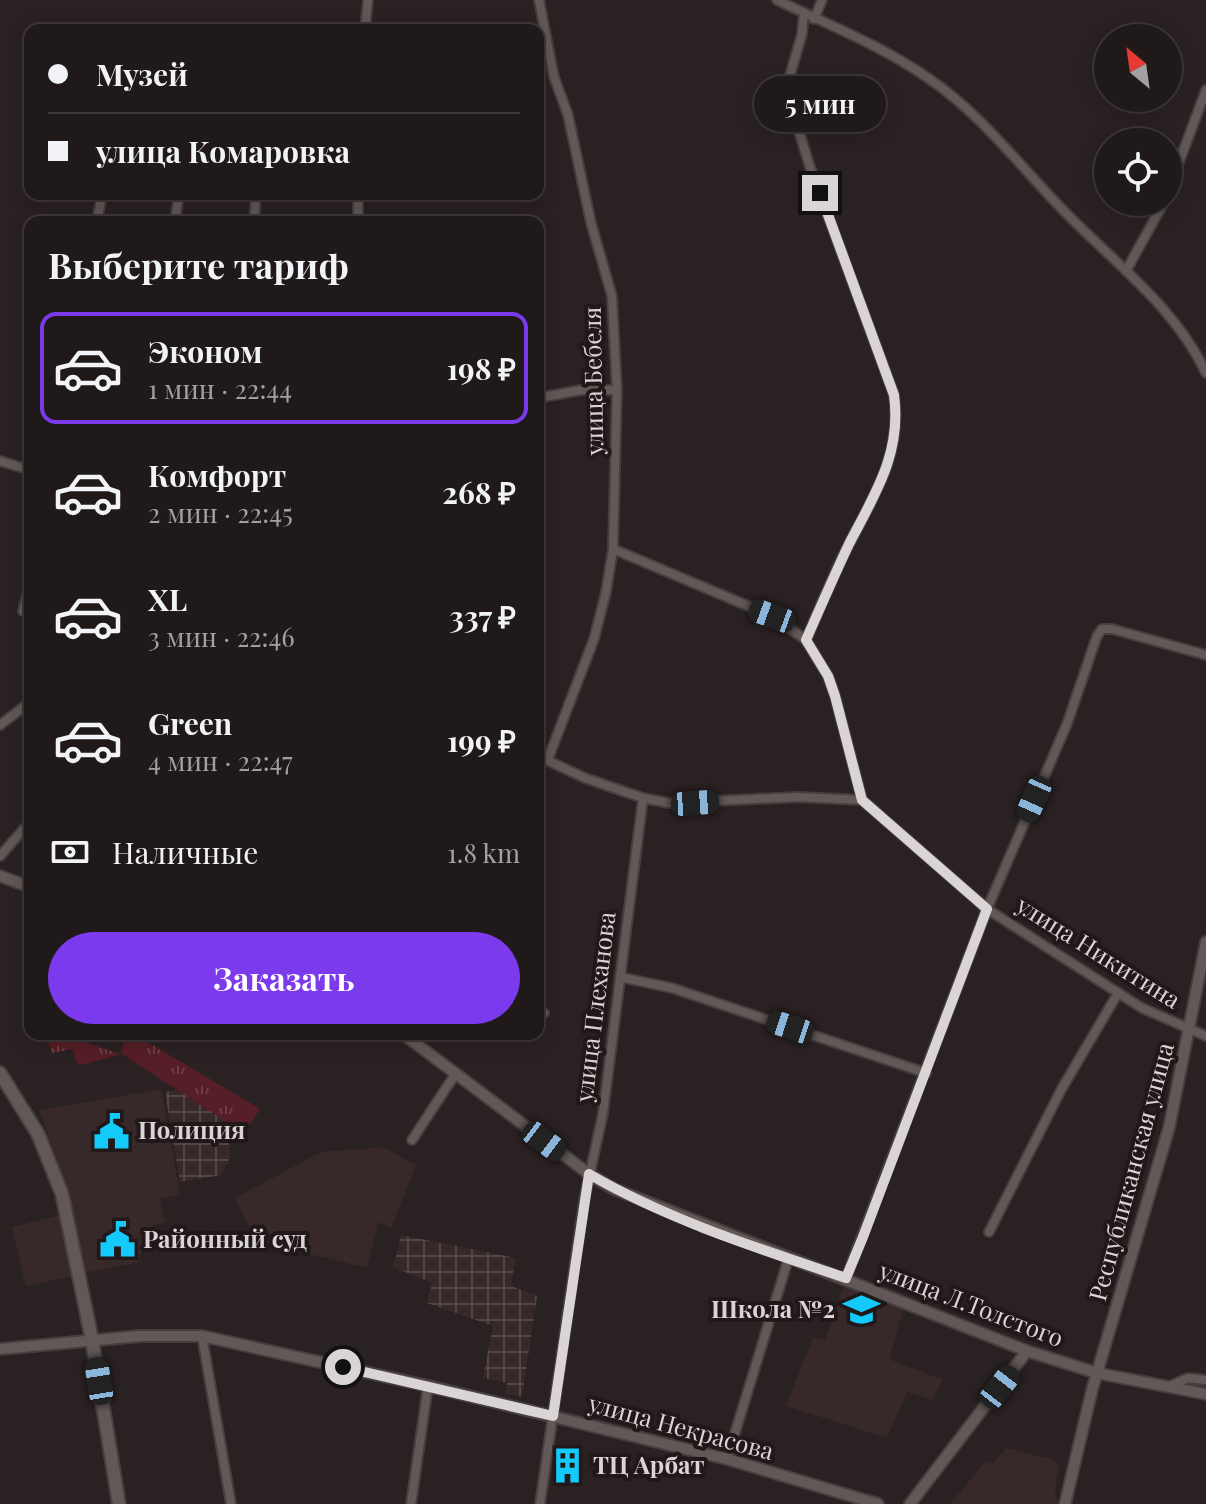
<!DOCTYPE html>
<html lang="ru">
<head>
<meta charset="utf-8">
<style>
	body { margin:0; font-family:"Playfair Display",serif; background:#2d2627; color:#f1f3f6; height:100vh; display:flex; flex-direction:column; font-size:30px; white-space:nowrap }
	* { box-sizing:border-box; margin:0 }
	p { font-size:26px; color:#a2a0a2 }
	.icon { flex:none; width:44px; height:44px; fill:none; stroke:currentColor; stroke-width:2; stroke-linecap:round; stroke-linejoin:round }
	.map { position:relative; flex:1; overflow:hidden }
	.drawer { position:absolute; left:24px; top:216px; width:520px; height:824px; display:flex; flex-direction:column; background:#20191a; border-radius:16px; box-shadow:0 4px 20px #0003,0 0 0 2px #3d3839 }
	.drawer>* { flex:none }
	.banner { position:absolute; left:24px; top:24px; width:520px; height:176px; border-radius:16px; box-shadow:0 4px 20px #0003,0 0 0 2px #3d3839; display:grid; align-content:center; height:176px; padding:0 24px; background:#20191a }
	.needle { width:52px; rotate:331deg }
	.controls { position:absolute; left:1094px; top:24px; display:grid; gap:16px }
	.controls a { display:grid; place-items:center; width:88px; height:88px; border-radius:50%; background:#20191a; box-shadow:0 4px 20px #0003,0 0 0 2px #3d3839; font-size:40px }
	.end { position:absolute; width:36px; height:36px; margin:-18px; border:10px solid #dad4d5; background:#111; box-shadow:0 0 0 4px #111 }
	.from { border-radius:50% }
	.bubble { position:absolute; height:56px; border-radius:28px; background:#20191a; box-shadow:0 4px 20px #0003,0 0 0 2px #3d3839; font-size:26px; font-weight:700; line-height:56px; text-align:center }
	.car { position:absolute; width:24px; height:48px; margin:-24px -12px; border-radius:10px; box-shadow:0 0 6px 2px #0007; background:linear-gradient(#222 24%,#8ab4d8 0 40%,#222 0 76%,#8ab4d8 0 86%,#222 0) }
	.banner b { display:flex; align-items:center; gap:28px; height:76px; font-size:30px }
	.banner b+b { border-top:2px solid #3d3839 }
	.banner i { width:20px; height:20px; background:#f1f3f6 }
	ul { padding:0; list-style:none }
	li { display:flex; align-items:center; gap:24px; height:112px; margin:0 16px 12px; padding:0 8px; border:4px solid transparent; border-radius:16px }
	li div { flex:1 }
	li b { display:block; font-size:30px }
	li em { font-style:normal; font-weight:700 }
	li.selected { border-color:#7c3aed }
	li>.icon { width:72px; height:72px; stroke-width:1.5 }
	h2 { padding:0 24px; font-size:36px; line-height:96px }
	.pay { display:flex; align-items:center; gap:20px; height:88px; padding:0 24px; font-size:30px }
	.pay p { margin-inline-start:auto }
	.button { display:flex; gap:16px; margin-top:auto; padding:16px 24px }
	.button a { flex:1; height:92px; border-radius:48px; background:#7c3aed; color:#fff; font-size:32px; font-weight:700; line-height:92px; text-align:center }
	.map>svg:first-child { display:block }
	.built { fill:#37282a }
	.industrial { fill:url(#industrial-grid) }
	.grass { fill:url(#grass-tufts) }
	.lines { fill:none; stroke-linecap:round; stroke-linejoin:round }
	.minor-casing { stroke:#463f40; stroke-width:12 }
	.tertiary-casing { stroke:#463f40; stroke-width:14 }
	.secondary-casing { stroke:#463f40; stroke-width:16 }
	.minor { stroke:#625858; stroke-width:8 }
	.tertiary { stroke:#625858; stroke-width:10 }
	.secondary { stroke:#625858; stroke-width:12 }
	.route { stroke:#dad4d5; stroke-width:10 }
	.labels { text-anchor:middle; stroke-width:8; stroke-linejoin:round; paint-order:stroke }
	.street-label { font-size:24px; fill:#dad4d5; stroke:#201819 }
	.poi-label { font-size:24px; font-weight:bold; fill:#dad4d5; stroke:#201819; text-anchor:start }
</style>
</head>
<body>
<div class="map">
<svg width="1206" height="1504" viewBox="0 0 1206 1504">
	<defs>
		<pattern id="industrial-grid" width="8" height="8" patternUnits="userSpaceOnUse" patternTransform="scale(2)"><rect width="8" height="8" fill="#37282a"/><path d="M0 4h8M4 0v8" fill="none" stroke="#534648"/></pattern>
		<pattern id="grass-tufts" width="24" height="20" patternUnits="userSpaceOnUse" patternTransform="scale(2)"><rect width="24" height="20" fill="#561e26"/><path d="M3 7l-1-3M5 7V3M7 7l1-3M15 17l-1-3M17 17v-4M19 17l1-3" fill="none" stroke="#6e3e45"/></pattern>
	</defs>
	<rect width="100%" height="100%" fill="#2a2122"/>
	<g class="built">
		<polygon points="161,1089 180,1194 160,1199 165,1222 153,1226 137,1263 84,1273 67,1189 39,1110"/>
		<polygon points="383,1147 416,1165 391,1228 379,1222 367,1268 256,1241 235,1198 321,1152"/>
		<polygon points="60,1215 71,1276 26,1287 12,1227"/>
		<polygon points="843,1286 904,1308 889,1359 943,1380 932,1400 907,1392 887,1438 786,1406 813,1337 825,1340"/>
		<polygon points="1006,1448 1054,1460 1059,1466 1055,1489 1058,1504 950,1504 986,1461 993,1464"/>
	</g>
	<g class="industrial">
		<polygon points="180,1089 225,1121 231,1156 221,1175 180,1182 165,1092"/>
		<polygon points="401,1235 516,1258 511,1286 537,1296 522,1397 505,1393 507,1383 483,1378 493,1326 427,1303 432,1283 393,1267"/>
	</g>
	<polygon class="grass" points="125,1034 134,1034 260,1109 250,1124 225,1121 122,1054 81,1065 76,1062 73,1049 52,1053 47,1036 78,1040 121,1054"/>
	<g class="lines">
		<defs>
			<g id="minor">
				<polyline points="539,0 554,77 568,115 591,223 612,296 617,390 613,549 606,592 594,639 548,759"/>
				<path d="M777 0C827 24 882 46 928 78 979 112 1020 166 1062 209 1112 261 1175 306 1206 373"/>
				<path d="M804 13 802 34 786 89 809 164 894 395C902 453 875 494 849 544 833 575 820 608 806 640"/>
				<polyline points="814,19 822,0"/>
				<polyline points="365,30 368,0"/>
				<polyline points="1168,192 1206,90"/>
				<polyline points="97,222 102,194"/>
				<polyline points="175,222 179,194"/>
				<polyline points="254,222 256,194"/>
				<polyline points="358,222 358,194"/>
				<polyline points="1126,271 1164,202"/>
				<polyline points="538,398 581,390 617,390"/>
				<polyline points="0,461 30,470"/>
				<polyline points="613,549 772,616 806,640 828,676 835,696 862,800"/>
				<polyline points="23,611 30,584"/>
				<polyline points="0,725 30,702"/>
				<polyline points="538,756 585,778 643,798 669,803 797,797 862,800 987,909 1142,1008 1206,1036"/>
				<polyline points="0,856 30,822"/>
				<polyline points="620,977 672,988 926,1073"/>
				<polyline points="538,1010 544,1013"/>
				<polyline points="412,1140 456,1073"/>
				<polyline points="989,1232 1061,1090 1118,993"/>
				<polyline points="846,1278 987,909 1067,724 1097,636 1102,629 1112,629 1206,655"/>
				<polyline points="202,1336 231,1504"/>
				<polyline points="1168,1387 1188,1378 1206,1380"/>
				<polyline points="727,1459 788,1260"/>
				<polyline points="411,1504 428,1386"/>
				<polyline points="540,1504 584,1201 603,1113 643,798"/>
			</g>
			<g id="tertiary">
				<polyline points="0,876 30,887"/>
				<polyline points="403,1034 589,1174 614,1189 1027,1351 1097,1373 1206,1394"/>
				<polyline points="0,1349 140,1336 202,1336 428,1386 727,1459 878,1504"/>
				<polyline points="910,1504 1027,1351"/>
				<polyline points="1065,1504 1092,1390 1169,1128 1206,942"/>
			</g>
			<polyline id="secondary" points="0,1073 38,1134 62,1194 92,1340 119,1504"/>
		</defs>
		<use href="#minor" class="minor-casing"/>
		<use href="#tertiary" class="tertiary-casing"/>
		<use href="#secondary" class="secondary-casing"/>
		<use href="#minor" class="minor"/>
		<use href="#tertiary" class="tertiary"/>
		<use href="#secondary" class="secondary"/>
	</g>
	<g class="lines">
		<path class="route" d="M343 1367 553 1416 589 1174C668 1220 760 1249 846 1278L863 1237 987 909 862 800 835 696 828 676 806 640C820 608 834 576 849 544 875 494 902 453 894 395L820 193"/>
	</g>
	<defs>
		<symbol id="civic-bare" viewBox="-9 -9 18 18"><path d="M-.6-6.5H3V-4.5H.6V-3L4-1V1h2V6H-6V1h2V-1L-.6-3ZM-1.2 2.5V6h2.4V2.5Z" fill="#14cafb" stroke="#201819" stroke-width="2.5" paint-order="stroke"/></symbol>
		<symbol id="school-bare" viewBox="-9 -9 18 18"><path d="M0-5L7-2L0 1L-7-2ZM-4 1L0 2.5L4 1V4Q0 6-4 4Z" fill="#14cafb" stroke="#201819" stroke-width="2.5" paint-order="stroke"/></symbol>
		<symbol id="building-bare" viewBox="-9 -9 18 18"><path d="M-4-6H4V6H1V3H-1V6H-4ZM-2.5-4.3h1.7v1.8h-1.7ZM.8-4.3h1.7v1.8H.8ZM-2.5-1h1.7V.8h-1.7ZM.8-1h1.7V.8H.8Z" fill="#14cafb" stroke="#201819" stroke-width="2.5" paint-order="stroke"/></symbol>
	</defs>
	<g fill-rule="evenodd">
		<use href="#civic-bare" x="86" y="1106" width="51" height="51"/>
		<use href="#civic-bare" x="92" y="1214" width="51" height="51"/>
		<use href="#school-bare" x="836" y="1284" width="51" height="51"/>
		<use href="#building-bare" x="542" y="1440" width="51" height="51"/>
	</g>
	<g class="labels">
		<g class="street-label">
			<text transform="translate(594 381) rotate(-91)" y="8">улица Бебеля</text>
			<text transform="translate(1098 953) rotate(32)" y="8">улица Никитина</text>
			<text transform="translate(596 1007) rotate(-83)" y="8">улица Плеханова</text>
			<text transform="translate(1132 1172) rotate(-75)" y="8">Республиканская улица</text>
			<text transform="translate(971 1305) rotate(21)" y="8">улица Л.Толстого</text>
			<text transform="translate(681 1428) rotate(15)" y="8">улица Некрасова</text>
		</g>
		<g class="poi-label">
			<text x="138" y="1139">Полиция</text>
			<text x="143" y="1248">Районный суд</text>
			<text x="835" y="1318" text-anchor="end">Школа №2</text>
			<text x="593" y="1474">ТЦ Арбат</text>
		</g>
	</g>
</svg>
<div class="controls">
<a><svg class="needle" viewBox="-14 -14 28 28"><path d="M0-13l5 13h-10z" fill="#e53935"/><path d="M0 13l5-13h-10z" fill="#a2a0a2"/></svg></a>
<a><svg class="icon" aria-label="locate" viewBox="0 0 24 24"><circle cx="12" cy="12" r="6"/><path d="M12 2v4M12 18v4M2 12h4M18 12h4"/></svg></a>
</div>
<i class="end from" style="left:343px;top:1367px"></i>
<i class="end" style="left:820px;top:193px"></i>
<div class="bubble" style="left:754px;top:76px;width:132px">5 мин</div>
<i class="car" style="left:772px;top:616px;rotate:290deg"></i>
<i class="car" style="left:1034px;top:799px;rotate:204deg"></i>
<i class="car" style="left:695px;top:803px;rotate:86deg"></i>
<i class="car" style="left:790px;top:1027px;rotate:288deg"></i>
<i class="car" style="left:544px;top:1141px;rotate:127deg"></i>
<i class="car" style="left:99px;top:1381px;rotate:351deg"></i>
<i class="car" style="left:1000px;top:1387px;rotate:38deg"></i>
<div class="banner">
<b><i class="from"></i>Музей</b>
<b><i></i>улица Комаровка</b>
</div>
<section class="drawer">
<h2>Выберите тариф</h2>
<ul>
<li class="selected"><svg class="icon" aria-label="car" viewBox="0 0 24 24"><path d="M5 17H2v-5l4-1 3-4h7l3 4 3 1v5h-3M9 17h6M6 11h13"/><circle cx="7" cy="17" r="2"/><circle cx="17" cy="17" r="2"/></svg><div><b>Эконом</b><p>1 мин · 22:44</p></div><em>198 ₽</em></li>
<li><svg class="icon" aria-label="car" viewBox="0 0 24 24"><path d="M5 17H2v-5l4-1 3-4h7l3 4 3 1v5h-3M9 17h6M6 11h13"/><circle cx="7" cy="17" r="2"/><circle cx="17" cy="17" r="2"/></svg><div><b>Комфорт</b><p>2 мин · 22:45</p></div><em>268 ₽</em></li>
<li><svg class="icon" aria-label="car" viewBox="0 0 24 24"><path d="M5 17H2v-5l4-1 3-4h7l3 4 3 1v5h-3M9 17h6M6 11h13"/><circle cx="7" cy="17" r="2"/><circle cx="17" cy="17" r="2"/></svg><div><b>XL</b><p>3 мин · 22:46</p></div><em>337 ₽</em></li>
<li><svg class="icon" aria-label="car" viewBox="0 0 24 24"><path d="M5 17H2v-5l4-1 3-4h7l3 4 3 1v5h-3M9 17h6M6 11h13"/><circle cx="7" cy="17" r="2"/><circle cx="17" cy="17" r="2"/></svg><div><b>Green</b><p>4 мин · 22:47</p></div><em>199 ₽</em></li>
</ul>
<div class="pay"><svg class="icon" aria-label="cash" viewBox="0 0 24 24"><path d="M3 7h18v10H3z"/><circle cx="12" cy="12" r="2"/></svg>Наличные<p>1.8 km</p></div>
<div class="button"><a>Заказать</a></div>
</section>
</div>
</body>
</html>
